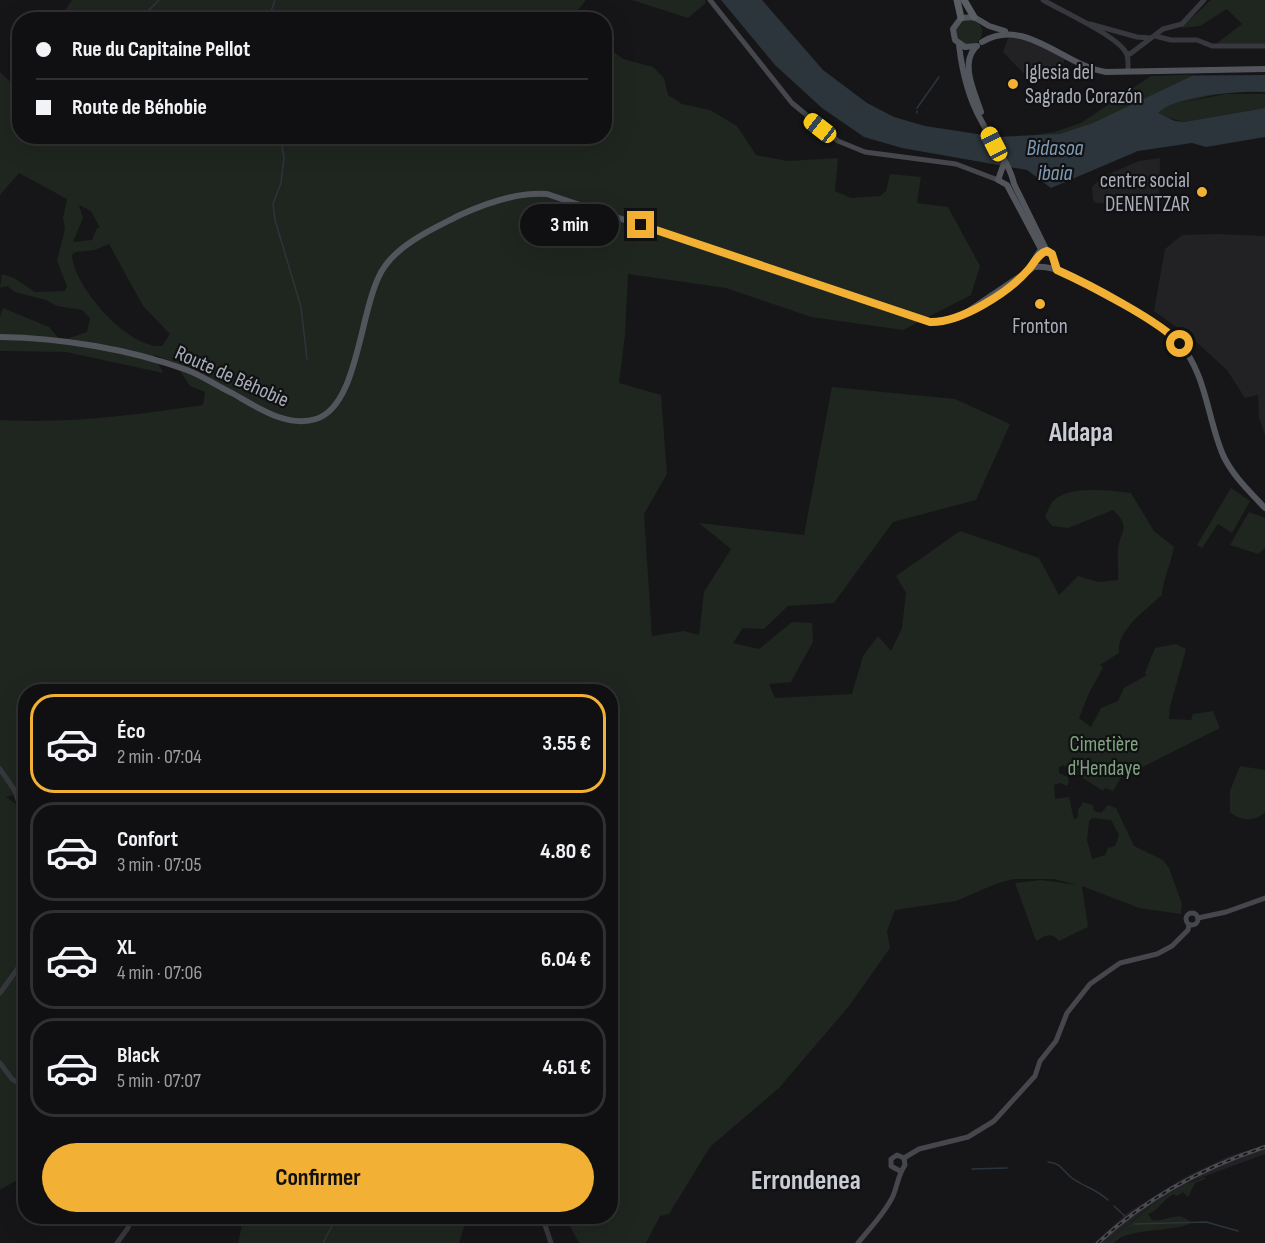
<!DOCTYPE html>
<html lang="fr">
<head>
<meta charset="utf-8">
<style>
	body { margin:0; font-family:"Sofia Sans Condensed",sans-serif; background:#1e1e20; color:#f1f3f6; height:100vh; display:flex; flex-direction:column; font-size:22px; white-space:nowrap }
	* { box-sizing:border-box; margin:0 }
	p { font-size:20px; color:#9c9d9f }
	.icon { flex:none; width:33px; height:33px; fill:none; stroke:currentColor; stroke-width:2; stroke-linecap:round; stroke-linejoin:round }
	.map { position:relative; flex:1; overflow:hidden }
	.panel { position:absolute; left:18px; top:684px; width:600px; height:540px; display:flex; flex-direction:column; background:#101012; border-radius:24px; box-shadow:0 6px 24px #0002,0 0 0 2px #303032 }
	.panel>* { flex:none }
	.guide { position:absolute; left:12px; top:12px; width:600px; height:132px; border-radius:24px; box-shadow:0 6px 24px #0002,0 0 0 2px #303032; display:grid; align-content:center; height:132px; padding:0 24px; background:#101012 }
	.end { position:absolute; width:27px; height:27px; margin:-14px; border:8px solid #f2b134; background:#111; box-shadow:0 0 0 3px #111 }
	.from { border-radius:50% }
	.bubble { position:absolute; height:42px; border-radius:21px; background:#101012; box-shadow:0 6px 24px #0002,0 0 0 2px #303032; font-size:20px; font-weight:700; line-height:42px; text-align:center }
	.car { position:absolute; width:18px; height:36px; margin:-18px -9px; border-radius:8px; box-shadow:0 0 4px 2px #0007; background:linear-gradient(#f5c518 24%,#345 0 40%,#f5c518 0 76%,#345 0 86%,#f5c518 0) }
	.guide b { display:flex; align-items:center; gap:21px; height:57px; font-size:22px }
	.guide b+b { border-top:2px solid #303032 }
	.guide i { width:15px; height:15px; background:#f1f3f6 }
	ul { padding:10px 0 0; list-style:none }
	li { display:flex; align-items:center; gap:18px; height:99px; margin:0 12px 9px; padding:0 12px; border:3px solid #303032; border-radius:24px }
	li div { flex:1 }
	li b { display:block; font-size:22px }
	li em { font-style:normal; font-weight:700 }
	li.selected { border-color:#f2b134 }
	li>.icon { width:54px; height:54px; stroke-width:1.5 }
	.button { display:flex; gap:12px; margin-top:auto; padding:12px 24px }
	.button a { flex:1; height:69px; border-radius:36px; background:#f2b134; color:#111; font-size:24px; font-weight:700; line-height:69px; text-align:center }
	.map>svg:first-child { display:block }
	.built { fill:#222225 }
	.green { fill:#1e261f; fill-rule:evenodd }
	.water { fill:#2c353c }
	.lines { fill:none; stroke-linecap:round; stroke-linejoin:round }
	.stream { stroke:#2c353c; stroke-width:1.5 }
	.tertiary { stroke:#37383d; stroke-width:5 }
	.secondary { stroke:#45474d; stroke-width:5 }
	.primary { stroke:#53555c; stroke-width:6 }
	.trunk { stroke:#5b5e65; stroke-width:7 }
	.rail-casing { stroke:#4a4c52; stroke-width:4 }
	.rail { stroke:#111113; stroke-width:1.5; stroke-dasharray:4.5; stroke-linecap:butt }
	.route { stroke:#f2b134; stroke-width:8 }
	.poi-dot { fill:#f2b134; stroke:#111113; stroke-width:2 }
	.labels { text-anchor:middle; stroke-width:4.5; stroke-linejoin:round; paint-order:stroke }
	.poi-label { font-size:21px; fill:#a8adb8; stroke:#111113; text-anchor:start }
	.street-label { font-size:21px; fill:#a8adb8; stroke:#111113 }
	.park-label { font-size:21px; fill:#7fa381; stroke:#111113 }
	.water-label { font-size:22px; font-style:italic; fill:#7f9bb3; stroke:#111113 }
	.district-label { font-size:27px; font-weight:bold; fill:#c9ccd4; stroke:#111113 }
</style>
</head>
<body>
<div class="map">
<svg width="1265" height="1243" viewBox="0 0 1265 1243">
	<rect width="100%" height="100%" fill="#161618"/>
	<g class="built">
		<polygon points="1009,36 1029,40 1065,59 1062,66 1027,77 1003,52"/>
		<polygon points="1160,158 1159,205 1096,203 1093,200 1092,187 1102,177 1139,161"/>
		<polygon points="1217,234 1265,236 1265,435 1259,417 1258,395 1245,398 1227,370 1193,339 1154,311 1165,249 1182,235"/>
		<polygon points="1265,1145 1265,1154 1192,1181 1148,1208 1106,1243 1094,1243 1127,1213 1187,1176 1229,1156"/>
	</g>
	<g class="green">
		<polygon points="72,0 586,0 578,10 578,20 59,19"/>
		<polygon points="632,0 705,0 706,3 688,18"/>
		<polygon points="1211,0 1265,0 1265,44 1216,44 1242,24 1227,9 1200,26 1181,28"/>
		<circle cx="969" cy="32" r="13"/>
		<path d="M605 45 623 59 653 67 664 78 668 95 682 104 710 110 737 126 756 155 788 161 838 158 835 191 851 198 880 196 886 191 890 174 921 177 917 203 948 207 980 266 971 295 903 330 811 317 726 288 628 274 625 335 619 383 661 395 667 474 644 514 652 636 684 631 699 635 704 592 731 549 699 523 804 535 832 387 955 399 1010 424 976 500 893 522 834 603 788 606 764 629 743 628 733 643 759 649 792 622 812 623 813 642 791 682 769 684 775 698 852 694 863 656 878 636 891 651 902 628 906 593 896 576 960 531 1039 558 1059 595 1078 576 1098 582 1118 580C1119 570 1117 560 1118 550 1120 530 1132 528 1113 510L1068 528 1052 526 1045 517C1047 512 1050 504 1054 500 1073 485 1108 491 1131 493L1154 531 1174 547C1171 564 1163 579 1162 595 1147 609 1116 630 1119 653L1100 665 1103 668 1090 691 1079 718 1091 727 1101 708 1118 701 1124 688 1147 675 1145 673 1155 648 1176 644 1186 649 1170 707 1169 719 1191 720 1193 714 1213 711 1220 728 1121 778 1113 791 1105 788 1103 791 1063 765 1059 767V773L1068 777 1069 782 1067 786 1060 783 1054 785 1055 799 1069 797 1074 820 1078 817V810L1083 802 1093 805 1094 811 1101 813 1108 805 1116 808 1134 846 1163 860 1169 868 1182 904 1181 914 1139 908 1082 886 1088 927 1059 941C1051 931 1045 936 1036 941L1015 883 1041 880 1077 885 1054 879H1014L998 883 956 901 895 910 887 931 890 948 849 1006 779 1088 710 1147 669 1214 660 1216 646 1243H579L565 1217 610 1216V692H26L25 792 6 797 25 810 26 1175 0 1190V420C69 424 135 415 203 405L205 392 190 386 174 362 154 355 163 373 66 352 0 351V317L3 308 49 327 61 341 87 332 90 318 82 310 57 306 46 300 15 292 7 286 0 288 2 274 14 278 35 292 65 291 67 286 57 261 65 229 63 218 67 199 19 173 0 195V72L19 90 20 136H604ZM79 205 91 211 100 228H97L92 240 73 242 83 218ZM109 244 143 306 170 334 162 346C128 349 74 287 72 255L75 252 95 250ZM1092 818 1111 820 1119 835 1115 846 1108 848 1105 855 1092 859 1087 840 1089 821Z"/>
		<polygon points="1184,75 1265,75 1265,92 1229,91 1182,103 1225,94 1265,94 1265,108 1184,122 1160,115 1107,131 1020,137 1054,132 1081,123 1151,76"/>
		<polygon points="1231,488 1250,501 1232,533 1218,524 1202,548 1197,545"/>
		<polygon points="1249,512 1265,518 1265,548 1258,554 1230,545"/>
		<path d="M1240 766 1265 770V812C1255 822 1240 821 1230 812V791Z"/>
		<path d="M1205 1177V1179L1195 1183 1188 1197 1183 1192 1177 1196 1173 1194C1163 1200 1159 1210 1148 1214L1152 1220C1166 1222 1180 1209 1191 1223 1173 1233 1127 1227 1114 1243H1106L1155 1203 1184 1185Z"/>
		<polygon points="244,1217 244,1216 503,1217 498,1221 465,1224 459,1243 238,1243"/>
	</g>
	<path class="water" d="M721 0H762L823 70 867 103 894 117 925 126 997 137 1060 134 1093 123 1192 76 1265 75V92C1242 90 1172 96 1158 113L1175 121 1184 122 1265 108V137L1206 147 1192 143 1138 151 1051 188 1027 170 902 148 864 137 822 108 775 65Z"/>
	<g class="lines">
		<g class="stream">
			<polyline points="139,20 159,0"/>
			<polyline points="268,20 275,0"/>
			<polyline points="917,108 939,77"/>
			<polyline points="917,111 917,113"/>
			<polyline points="280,136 284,157 281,183 273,204 275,220 301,307 307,359"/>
			<path d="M1048 1162C1063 1163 1063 1173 1075 1180 1087 1188 1096 1189 1108 1200"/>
			<polyline points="972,1169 1007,1168"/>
			<polyline points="1114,1206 1126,1217"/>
			<polyline points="1134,1224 1206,1222 1238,1231"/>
			<polyline points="323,1243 337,1216"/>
		</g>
		<g class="tertiary">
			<path d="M1043 0C1062 11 1113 34 1125 51 1129 56 1128 64 1128 70"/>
			<polyline points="1090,24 1137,37 1151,38"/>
			<polyline points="1155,36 1171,40 1197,40 1212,46 1265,46"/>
			<polyline points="1126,53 1130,54 1163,29 1182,24 1204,0"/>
			<polyline points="0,769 15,791 26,825"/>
			<polyline points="0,993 26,957"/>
			<polyline points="0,1063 12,1079 26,1088"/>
			<polyline points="542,1216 551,1243"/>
			<polyline points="117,1243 128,1228 131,1216"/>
		</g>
		<g class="secondary">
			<polyline points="710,0 792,103 838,141 865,152 956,164 998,180"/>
			<circle cx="1192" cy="919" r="6"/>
			<polyline points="1198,918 1226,912 1265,898"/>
			<polyline points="904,1158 919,1149 968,1137 994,1121 1035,1076 1040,1061 1056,1041 1067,1013 1090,984 1120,963 1157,954 1172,946 1188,930 1189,925"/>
			<polyline points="900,1171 891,1166 891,1159 897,1155 904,1158"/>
			<path d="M858 1243C870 1228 885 1213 893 1196 898 1184 898 1175 905 1165L904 1158"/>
		</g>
		<g class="primary">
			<path d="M982 42C1026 16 1063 66 1106 72L1265 69"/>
			<path d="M959 45C962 71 968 98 982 122 992 142 1010 164 1014 184L1047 251 1052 254 1057 270"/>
			<polyline points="977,46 965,47 955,40 953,29 961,18 974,17 989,26 1005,31"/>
			<path d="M975 48C960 64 975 93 981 112"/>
			<polyline points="1004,163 998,180 1007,185 1041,249 1029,268"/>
			<path d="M0 337C62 338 129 349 187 370 203 376 217 386 232 393 257 407 286 428 316 419 361 405 359 301 385 266 402 242 435 228 460 215 486 203 519 192 547 194L930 322 958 318 1034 267C1057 264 1082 281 1101 293 1123 306 1161 322 1178 341 1207 374 1207 418 1223 455 1232 475 1250 492 1265 508"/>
		</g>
		<g class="trunk">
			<polyline points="957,0 961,18"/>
			<polyline points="964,0 974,17"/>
		</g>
		<defs>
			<path id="rail" d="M1098 1243C1146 1198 1202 1168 1265 1147"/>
		</defs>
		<use href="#rail" class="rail-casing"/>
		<use href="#rail" class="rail"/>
	</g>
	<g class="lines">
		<path class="route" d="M641 225 930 322C960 323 1008 293 1028 270 1034 264 1038 253 1047 251L1052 254 1057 270C1086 283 1162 322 1180 344"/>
	</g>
	<g class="poi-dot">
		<circle cx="1013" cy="84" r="6"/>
		<circle cx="1202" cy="192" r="6"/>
		<circle cx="1040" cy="304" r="6"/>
	</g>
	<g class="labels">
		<g class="poi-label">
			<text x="1025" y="79">Iglesia del<tspan x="1025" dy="24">Sagrado Corazón</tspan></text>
			<text x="1190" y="187" text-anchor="end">centre social<tspan x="1190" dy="24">DENENTZAR</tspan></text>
			<text x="1040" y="333" text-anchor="middle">Fronton</text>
		</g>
		<g class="street-label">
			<text transform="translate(232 376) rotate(24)" y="7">Route de Béhobie</text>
		</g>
		<g class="park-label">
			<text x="1104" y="751">Cimetière<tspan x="1104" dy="24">d'Hendaye</tspan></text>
		</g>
		<g class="water-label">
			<text x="1055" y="155">Bidasoa<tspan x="1055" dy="25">ibaia</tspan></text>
		</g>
		<g class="district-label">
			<text x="1081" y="441">Aldapa</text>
			<text x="806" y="1189">Errondenea</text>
		</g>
	</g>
</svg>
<i class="end from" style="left:1180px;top:344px"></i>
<i class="end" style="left:641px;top:225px"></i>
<div class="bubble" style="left:520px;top:204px;width:99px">3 min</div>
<i class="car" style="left:820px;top:128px;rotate:308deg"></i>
<i class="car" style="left:994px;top:144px;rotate:333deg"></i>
<div class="guide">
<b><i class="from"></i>Rue du Capitaine Pellot</b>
<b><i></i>Route de Béhobie</b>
</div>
<section class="panel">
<ul>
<li class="selected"><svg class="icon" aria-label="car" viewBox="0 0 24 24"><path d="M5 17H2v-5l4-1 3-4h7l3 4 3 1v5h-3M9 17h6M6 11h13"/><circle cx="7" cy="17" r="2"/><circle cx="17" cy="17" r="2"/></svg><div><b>Éco</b><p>2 min · 07:04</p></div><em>3.55 €</em></li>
<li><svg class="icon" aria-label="car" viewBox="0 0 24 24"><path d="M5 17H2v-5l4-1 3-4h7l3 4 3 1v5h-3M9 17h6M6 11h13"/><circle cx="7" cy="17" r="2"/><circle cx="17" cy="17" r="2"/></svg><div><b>Confort</b><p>3 min · 07:05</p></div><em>4.80 €</em></li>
<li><svg class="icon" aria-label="car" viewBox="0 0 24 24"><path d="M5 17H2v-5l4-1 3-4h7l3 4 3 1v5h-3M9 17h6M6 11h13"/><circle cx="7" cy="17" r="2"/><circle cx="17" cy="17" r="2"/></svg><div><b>XL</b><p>4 min · 07:06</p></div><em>6.04 €</em></li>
<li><svg class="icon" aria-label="car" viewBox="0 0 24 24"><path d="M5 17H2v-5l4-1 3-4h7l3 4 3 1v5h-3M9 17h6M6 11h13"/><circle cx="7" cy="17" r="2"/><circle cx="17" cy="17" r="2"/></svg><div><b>Black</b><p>5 min · 07:07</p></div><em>4.61 €</em></li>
</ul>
<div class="button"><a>Confirmer</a></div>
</section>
</div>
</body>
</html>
